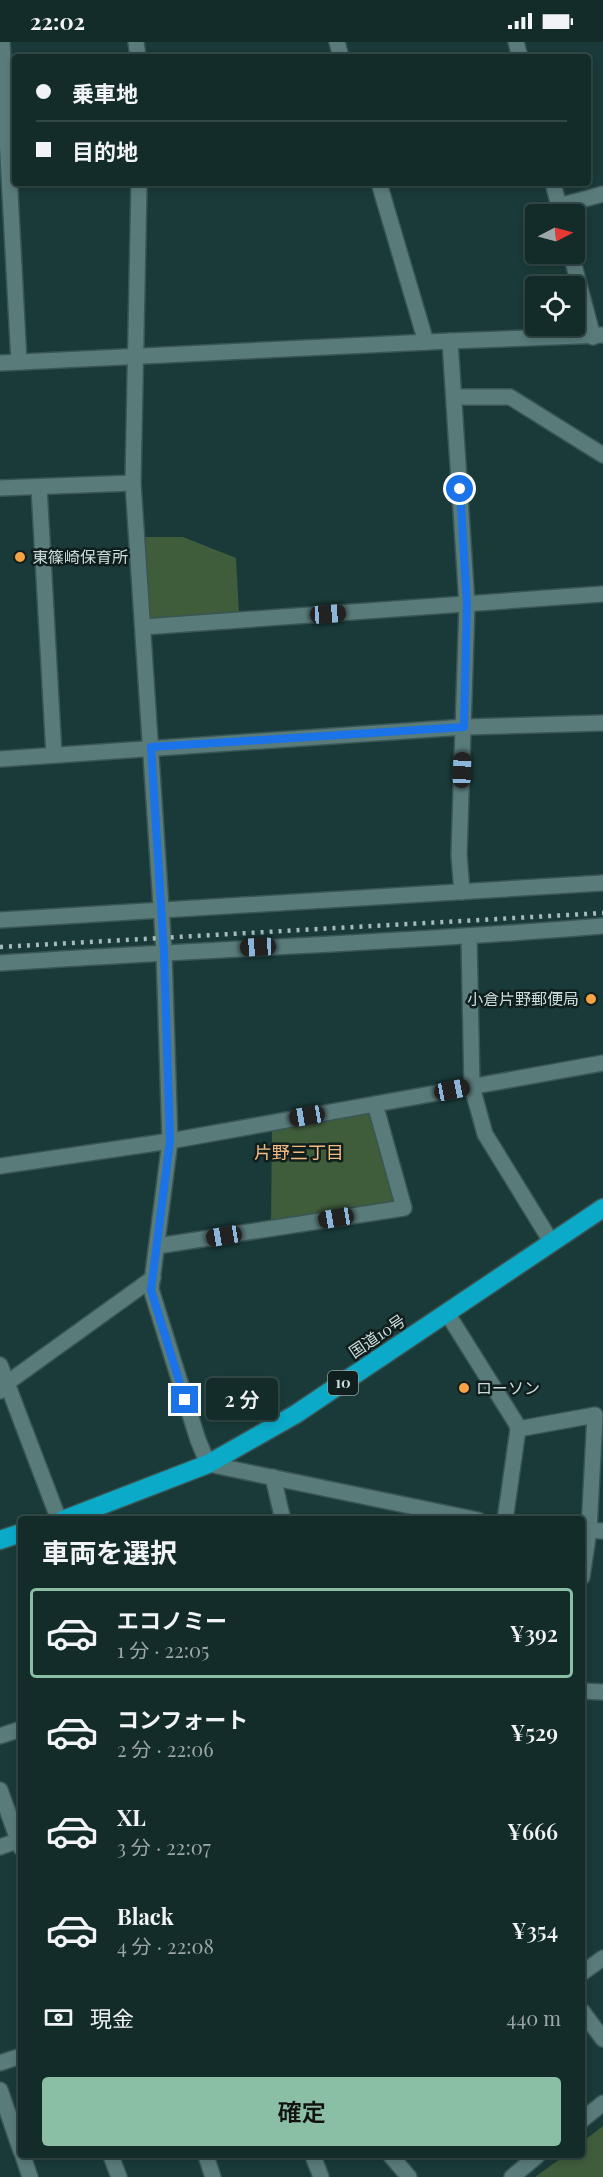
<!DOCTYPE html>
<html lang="ja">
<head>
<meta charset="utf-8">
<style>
	body { margin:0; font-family:"Playfair Display","Noto Sans JP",serif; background:#203836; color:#f1f3f6; height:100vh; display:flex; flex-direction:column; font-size:22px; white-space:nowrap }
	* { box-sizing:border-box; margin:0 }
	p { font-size:20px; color:#9da7a8 }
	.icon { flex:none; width:33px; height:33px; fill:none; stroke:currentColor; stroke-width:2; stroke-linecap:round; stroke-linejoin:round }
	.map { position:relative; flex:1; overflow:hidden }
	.details { position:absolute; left:18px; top:1474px; width:567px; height:642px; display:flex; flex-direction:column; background:#132c2a; border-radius:6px; box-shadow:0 3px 9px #0003,0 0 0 2px #324847 }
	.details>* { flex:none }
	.guide { position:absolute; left:12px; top:12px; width:579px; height:132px; border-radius:6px; box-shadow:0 3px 9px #0003,0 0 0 2px #324847; display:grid; align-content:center; height:132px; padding:0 24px; background:#132c2a }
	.needle { width:39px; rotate:84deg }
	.tools { position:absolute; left:525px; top:162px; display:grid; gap:12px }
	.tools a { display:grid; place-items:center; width:60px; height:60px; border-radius:6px; background:#132c2a; box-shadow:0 3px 9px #0003,0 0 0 2px #324847; font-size:30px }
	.end { position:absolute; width:27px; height:27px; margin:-14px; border:8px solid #1a73e8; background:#fff; box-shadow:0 0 0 3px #fff }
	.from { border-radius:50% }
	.bubble { position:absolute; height:42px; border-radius:6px; background:#132c2a; box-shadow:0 3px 9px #0003,0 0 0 2px #324847; font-size:20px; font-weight:600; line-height:42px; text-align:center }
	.car { position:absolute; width:18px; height:36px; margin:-18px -9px; border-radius:8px; box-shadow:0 0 4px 2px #0007; background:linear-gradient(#222 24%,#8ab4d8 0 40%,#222 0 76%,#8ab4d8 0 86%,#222 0) }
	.guide b { display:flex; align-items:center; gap:21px; height:57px; font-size:22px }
	.guide b+b { border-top:2px solid #324847 }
	.guide i { width:15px; height:15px; background:#f1f3f6 }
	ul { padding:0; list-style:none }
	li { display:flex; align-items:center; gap:18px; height:90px; margin:0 12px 9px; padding:0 12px; border:3px solid transparent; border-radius:6px }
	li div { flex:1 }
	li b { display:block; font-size:22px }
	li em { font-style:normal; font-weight:600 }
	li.selected { border-color:#8abfa5 }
	li>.icon { width:54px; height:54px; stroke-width:1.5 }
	h2 { padding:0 24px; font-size:27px; line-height:72px }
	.pay { display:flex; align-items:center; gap:15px; height:66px; padding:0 24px; font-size:22px }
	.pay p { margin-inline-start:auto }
	.primary-button { display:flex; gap:12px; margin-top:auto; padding:12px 24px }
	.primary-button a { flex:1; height:69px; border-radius:6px; background:#8abfa5; color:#111; font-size:24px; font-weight:600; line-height:69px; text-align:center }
	.status { display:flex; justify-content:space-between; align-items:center; height:42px; padding:0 30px; background:#132c2a; direction:ltr }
	.status svg { height:16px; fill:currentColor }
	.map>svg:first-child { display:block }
	.green { fill:#3f5c3b }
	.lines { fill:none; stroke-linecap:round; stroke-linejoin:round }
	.street-casing { stroke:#395655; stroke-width:18 }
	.secondary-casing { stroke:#395655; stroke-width:18 }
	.highway-casing { stroke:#395655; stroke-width:21 }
	.street { stroke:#597b7a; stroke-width:15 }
	.secondary { stroke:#597b7a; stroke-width:15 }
	.highway { stroke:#0baac9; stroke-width:18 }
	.rail { stroke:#a5bab9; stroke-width:4.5; stroke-dasharray:3 6; stroke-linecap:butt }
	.route { stroke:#1a73e8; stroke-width:8 }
	.poi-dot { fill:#f5a345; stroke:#101e1d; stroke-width:2 }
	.labels { text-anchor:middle; stroke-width:5; stroke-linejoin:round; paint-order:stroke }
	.shield { fill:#101e1d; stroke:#93a4a3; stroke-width:1.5 }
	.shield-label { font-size:15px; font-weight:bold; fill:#cbdddc }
	.poi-label { font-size:16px; fill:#cbdddc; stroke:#101e1d; text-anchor:start }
	.street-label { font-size:16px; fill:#cbdddc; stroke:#101e1d }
	.neighbourhood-label { font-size:18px; fill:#f4bb81; stroke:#101e1d }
</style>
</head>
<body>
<div class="status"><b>22:02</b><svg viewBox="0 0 49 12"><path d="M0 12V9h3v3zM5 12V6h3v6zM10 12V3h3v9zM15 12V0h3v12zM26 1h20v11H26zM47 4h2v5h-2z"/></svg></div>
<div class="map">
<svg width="603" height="2135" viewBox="0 0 603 2135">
	<rect width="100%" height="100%" fill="#193a38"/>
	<g class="green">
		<polygon points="145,495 183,495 236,516 239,571 149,576"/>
		<polygon points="372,1066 399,1163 271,1182 272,1084"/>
		<polygon points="603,2084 603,2135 535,2135 564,2114 582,2114 582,2100"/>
	</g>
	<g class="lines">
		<defs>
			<g id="street">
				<polyline points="2,0 19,320"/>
				<polyline points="136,0 138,15"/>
				<polyline points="337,0 341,15"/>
				<polyline points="516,0 520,15"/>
				<polyline points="139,141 133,441 164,910 170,1099 151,1247 198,1398 208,1422 478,1478"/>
				<polyline points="379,141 426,300"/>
				<polyline points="553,141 561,172"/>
				<polyline points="559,164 603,152"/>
				<polyline points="571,212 593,295"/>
				<polyline points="450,299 467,562 459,813 462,850"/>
				<polyline points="0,321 450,299 603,293"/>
				<polyline points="455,355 510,355 603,413"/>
				<polyline points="39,445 54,713"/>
				<polyline points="0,446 133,441"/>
				<polyline points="143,585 603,552"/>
				<polyline points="0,717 464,685 603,681"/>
				<polyline points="469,895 472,1045 485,1092 552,1201"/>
				<polyline points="170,1099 603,1021"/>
				<polyline points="157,1204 404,1166 375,1062"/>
				<polyline points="447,1271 516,1381 518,1387 505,1478"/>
				<polyline points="0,1323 59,1478"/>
				<polyline points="0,1349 7,1341 153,1236"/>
				<polyline points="518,1387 595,1373 589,1488 582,1535"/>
				<polyline points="273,1435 283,1478"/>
				<polyline points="582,1488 603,1489"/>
				<polyline points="582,1649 603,1650"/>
				<polyline points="0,1694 21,1687"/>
				<polyline points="0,1748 21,1806"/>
				<polyline points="0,1805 17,1799"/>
				<polyline points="582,1931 603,1916"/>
				<polyline points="582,1969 603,1997"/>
				<polyline points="0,2021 21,2014"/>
				<polyline points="0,2048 21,2109"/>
				<polyline points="582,2078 603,2061"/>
				<polyline points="23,2114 30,2135"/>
				<polyline points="111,2114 119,2135"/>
				<polyline points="206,2114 213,2135"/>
				<polyline points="313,2114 321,2135"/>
				<polyline points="391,2114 409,2135"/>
				<polyline points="512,2135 537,2114"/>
			</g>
			<g id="secondary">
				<polyline points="0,878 603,841"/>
				<path d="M0 921C201 907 402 901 603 884"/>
				<polyline points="0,1124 170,1099"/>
			</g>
			<g id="highway">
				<polyline points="63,1478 208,1422 296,1372 603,1166"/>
				<polyline points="0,1498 21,1491"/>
			</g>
		</defs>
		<use href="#street" class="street-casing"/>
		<use href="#secondary" class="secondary-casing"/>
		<use href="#highway" class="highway-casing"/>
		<use href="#street" class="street"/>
		<use href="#secondary" class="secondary"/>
		<use href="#highway" class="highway"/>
		<polyline class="rail" points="0,905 603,871"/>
	</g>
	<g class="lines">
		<polyline class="route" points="185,1358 151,1248 170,1099 164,910 151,705 464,685 467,562 460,447"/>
	</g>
	<g class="poi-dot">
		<circle cx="20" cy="515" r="6"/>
		<circle cx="591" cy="957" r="6"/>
		<circle cx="464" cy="1346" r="6"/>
	</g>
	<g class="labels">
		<rect class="shield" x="328" y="1329" width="30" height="24" rx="4.5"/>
		<g class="shield-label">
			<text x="343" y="1346">10</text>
		</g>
		<g class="poi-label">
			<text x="32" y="521">東篠崎保育所</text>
			<text x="579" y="963" text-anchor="end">小倉片野郵便局</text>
			<text x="476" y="1352">ローソン</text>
		</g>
		<g class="street-label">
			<text transform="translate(377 1294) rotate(-34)" y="6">国道10号</text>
		</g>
		<g class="neighbourhood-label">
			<text x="299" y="1117">片野三丁目</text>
		</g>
	</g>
</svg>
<div class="tools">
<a><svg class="needle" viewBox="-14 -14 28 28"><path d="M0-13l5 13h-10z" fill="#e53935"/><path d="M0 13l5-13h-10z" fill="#9da7a8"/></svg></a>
<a><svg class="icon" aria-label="locate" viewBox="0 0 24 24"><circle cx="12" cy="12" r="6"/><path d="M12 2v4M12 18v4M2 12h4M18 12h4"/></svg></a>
</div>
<i class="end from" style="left:460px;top:447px"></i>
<i class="end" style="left:185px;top:1358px"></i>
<div class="bubble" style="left:206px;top:1336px;width:72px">2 分</div>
<i class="car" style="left:328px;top:572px;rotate:86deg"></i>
<i class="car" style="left:462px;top:728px;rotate:2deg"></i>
<i class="car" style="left:258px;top:905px;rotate:267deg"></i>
<i class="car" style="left:452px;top:1048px;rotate:79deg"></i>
<i class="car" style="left:307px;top:1074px;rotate:260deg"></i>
<i class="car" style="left:336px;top:1176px;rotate:261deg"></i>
<i class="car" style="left:224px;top:1194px;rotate:261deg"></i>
<div class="guide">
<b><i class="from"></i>乗車地</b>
<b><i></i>目的地</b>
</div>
<section class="details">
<h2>車両を選択</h2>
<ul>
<li class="selected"><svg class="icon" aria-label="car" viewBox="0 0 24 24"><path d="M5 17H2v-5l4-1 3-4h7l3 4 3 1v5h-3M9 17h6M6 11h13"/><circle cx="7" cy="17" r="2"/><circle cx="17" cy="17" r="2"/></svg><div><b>エコノミー</b><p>1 分 · 22:05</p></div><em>¥392</em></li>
<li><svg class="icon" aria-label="car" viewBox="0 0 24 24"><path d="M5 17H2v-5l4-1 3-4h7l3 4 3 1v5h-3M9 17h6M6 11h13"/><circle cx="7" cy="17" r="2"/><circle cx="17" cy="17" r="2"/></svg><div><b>コンフォート</b><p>2 分 · 22:06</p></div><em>¥529</em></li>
<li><svg class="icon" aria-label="car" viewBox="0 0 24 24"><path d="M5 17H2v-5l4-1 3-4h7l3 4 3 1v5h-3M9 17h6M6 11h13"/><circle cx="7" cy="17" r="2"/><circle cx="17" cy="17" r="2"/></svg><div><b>XL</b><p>3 分 · 22:07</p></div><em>¥666</em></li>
<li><svg class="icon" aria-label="car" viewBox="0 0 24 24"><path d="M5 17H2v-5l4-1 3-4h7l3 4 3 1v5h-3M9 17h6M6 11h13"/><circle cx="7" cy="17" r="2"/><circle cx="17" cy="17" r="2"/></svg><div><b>Black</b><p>4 分 · 22:08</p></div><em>¥354</em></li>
</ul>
<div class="pay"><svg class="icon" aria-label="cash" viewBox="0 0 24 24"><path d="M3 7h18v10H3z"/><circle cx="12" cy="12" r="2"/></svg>現金<p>440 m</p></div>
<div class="primary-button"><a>確定</a></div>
</section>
</div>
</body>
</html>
